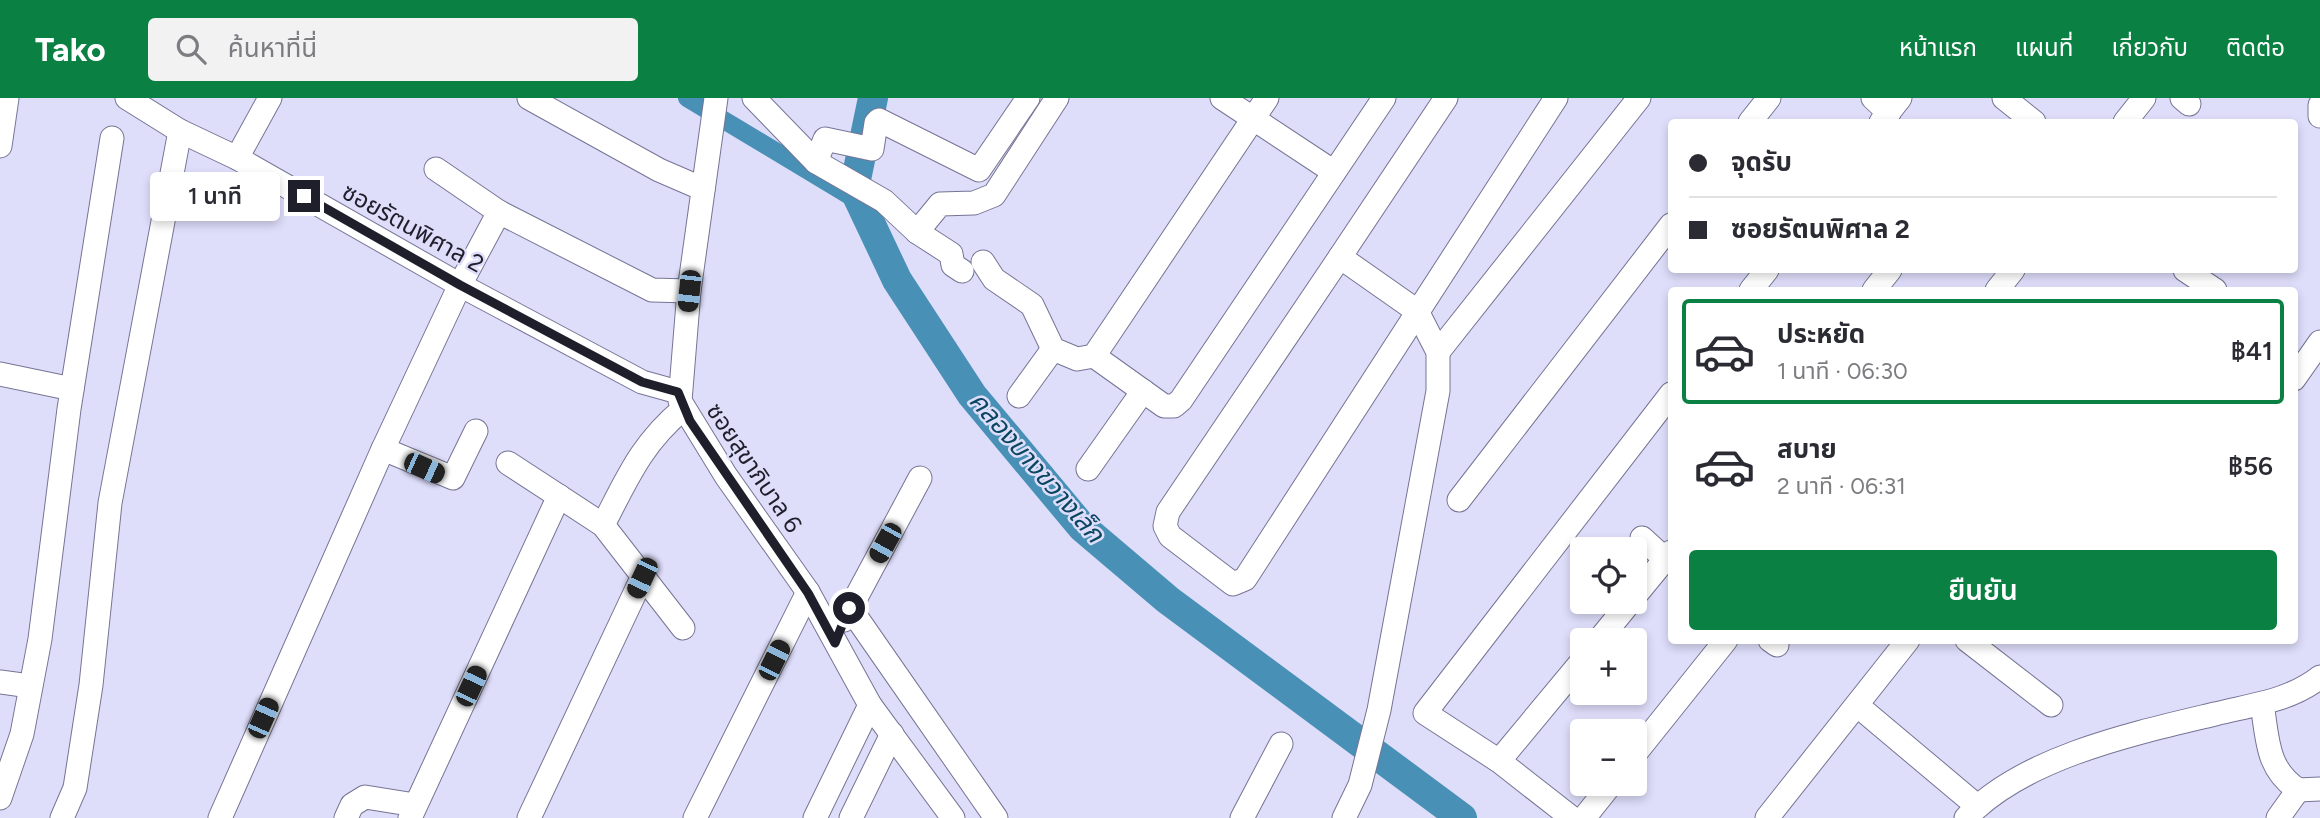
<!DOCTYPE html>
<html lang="th">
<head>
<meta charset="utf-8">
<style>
	body { margin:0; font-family:Figtree,"Noto Sans Thai",sans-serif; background:#f2f2f3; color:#2b2b33; height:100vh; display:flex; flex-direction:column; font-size:26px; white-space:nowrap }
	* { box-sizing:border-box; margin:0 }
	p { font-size:23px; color:#7c7c81 }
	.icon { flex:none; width:38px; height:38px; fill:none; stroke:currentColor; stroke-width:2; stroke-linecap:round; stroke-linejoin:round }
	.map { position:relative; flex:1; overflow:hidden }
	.side { position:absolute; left:1668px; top:189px; width:630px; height:357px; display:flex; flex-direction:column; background:#fff; border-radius:7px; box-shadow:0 4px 10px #0003 }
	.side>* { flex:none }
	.hud { position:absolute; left:1668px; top:21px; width:630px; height:154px; border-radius:7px; box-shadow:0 4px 10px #0003; display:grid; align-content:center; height:154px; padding:0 21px; background:#fff }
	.tools { position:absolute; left:1570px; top:439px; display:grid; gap:14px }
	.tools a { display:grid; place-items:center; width:77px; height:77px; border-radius:7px; background:#fff; box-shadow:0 4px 10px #0003; font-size:35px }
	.end { position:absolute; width:32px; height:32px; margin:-16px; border:9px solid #1f1f2c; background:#fff; box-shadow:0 0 0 4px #fff }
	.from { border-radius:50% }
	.bubble { position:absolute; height:49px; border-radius:7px; background:#fff; box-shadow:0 4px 10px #0003; font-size:23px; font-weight:600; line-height:49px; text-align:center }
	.car { position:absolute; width:21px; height:42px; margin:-21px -10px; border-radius:9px; box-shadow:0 0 5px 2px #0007; background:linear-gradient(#222 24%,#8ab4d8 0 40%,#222 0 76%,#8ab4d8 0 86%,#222 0) }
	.hud b { display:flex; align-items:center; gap:24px; height:66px; font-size:26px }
	.hud b+b { border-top:2px solid #e1e1e2 }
	.hud i { width:18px; height:18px; background:#2b2b33 }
	ul { padding:12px 0 0; list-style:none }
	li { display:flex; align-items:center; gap:21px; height:105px; margin:0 14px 10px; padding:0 7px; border:4px solid transparent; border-radius:7px }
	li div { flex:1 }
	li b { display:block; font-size:26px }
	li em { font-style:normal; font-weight:600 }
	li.on { border-color:#0b8043 }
	li>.icon { width:63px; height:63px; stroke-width:1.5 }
	.button { display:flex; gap:14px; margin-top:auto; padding:14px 21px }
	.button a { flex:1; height:80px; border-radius:7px; background:#0b8043; color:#fff; font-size:28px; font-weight:600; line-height:80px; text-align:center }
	header { display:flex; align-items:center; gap:42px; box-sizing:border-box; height:98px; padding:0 35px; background:#0b8043; color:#fff }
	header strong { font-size:33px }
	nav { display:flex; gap:38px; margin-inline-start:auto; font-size:24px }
	.search { width:490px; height:63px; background:#f2f2f3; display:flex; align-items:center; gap:18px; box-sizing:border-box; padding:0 24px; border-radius:7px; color:#7c7c81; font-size:26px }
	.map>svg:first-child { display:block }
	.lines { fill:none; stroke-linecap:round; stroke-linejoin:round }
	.canal { stroke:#4990b6; stroke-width:18 }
	.river { stroke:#4990b6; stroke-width:30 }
	.minor-casing { stroke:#757494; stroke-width:25 }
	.minor { stroke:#fff; stroke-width:23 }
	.route { stroke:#1f1f2c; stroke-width:9 }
	.labels { text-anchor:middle; stroke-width:5; stroke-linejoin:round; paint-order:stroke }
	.street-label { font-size:24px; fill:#1f1f2c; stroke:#dedefb }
	.water-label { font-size:26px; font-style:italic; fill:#0a4661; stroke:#dedefb }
</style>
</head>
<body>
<header>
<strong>Tako</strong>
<div class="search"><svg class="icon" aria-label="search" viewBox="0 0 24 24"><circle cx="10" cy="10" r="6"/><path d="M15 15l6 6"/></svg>ค้นหาที่นี่</div>
<nav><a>หน้าแรก</a><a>แผนที่</a><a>เกี่ยวกับ</a><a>ติดต่อ</a></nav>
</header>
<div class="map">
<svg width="2320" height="720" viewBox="0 0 2320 720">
	<rect width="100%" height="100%" fill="#dedefb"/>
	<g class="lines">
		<polyline class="canal" points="687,0 860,104"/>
		<polyline class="river" points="873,0 854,91 897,182 972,297 1082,429 1168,502 1462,720"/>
		<defs>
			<g id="minor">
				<polyline points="127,0 180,33 237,60 460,187 642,284 678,294"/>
				<polyline points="529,0 659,72 703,91"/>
				<polyline points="716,0 689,193 680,303 726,378 808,494 870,607 953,720"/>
				<polyline points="754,0 816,64 884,103 917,134 951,156 953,167 962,173"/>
				<polyline points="1222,0 1334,74"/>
				<polyline points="1873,0 1889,15"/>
				<polyline points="2004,0 2034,24"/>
				<polyline points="2182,0 2189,6"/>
				<polyline points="2320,7 2320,18"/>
				<polyline points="1750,24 1769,0"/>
				<polyline points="1881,24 1900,0"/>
				<polyline points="2125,24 2144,0"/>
				<polyline points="0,48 7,0"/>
				<polyline points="237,60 270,0"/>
				<polyline points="816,64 825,41 872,51 876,25 879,22 979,72 1028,0"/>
				<polyline points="436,71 499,114 652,192 689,193"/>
				<polyline points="917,134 940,106 974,105 994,97 1057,0"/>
				<polyline points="1340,159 1168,414 1165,428 1170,438 1233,486 1245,481 1556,0"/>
				<polyline points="983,164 994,181 1032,207 1053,251 1077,261 1094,258 1267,0"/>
				<polyline points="2185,172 2215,192"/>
				<polyline points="1751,192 1767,172"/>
				<polyline points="1874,192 1890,172"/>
				<polyline points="1997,192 2013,172"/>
				<polyline points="1438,254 1639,0"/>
				<polyline points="1094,258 1164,308 1174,308 1181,302 1384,0"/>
				<polyline points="0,276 72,291"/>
				<polyline points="2294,281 2320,244"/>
				<polyline points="1019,298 1053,251"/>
				<polyline points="383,351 453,380 476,333"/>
				<polyline points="508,365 603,427 683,530"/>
				<polyline points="1088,371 1143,293"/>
				<polyline points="1459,402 1671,127"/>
				<path d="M603 427C627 381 641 346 683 311"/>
				<polyline points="1642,440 1666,462"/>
				<polyline points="1634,499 1671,454"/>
				<polyline points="850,510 996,720"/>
				<polyline points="844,522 920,380"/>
				<polyline points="1599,542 1630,504"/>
				<polyline points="1770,542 1777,547"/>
				<polyline points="1967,542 2051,607"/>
				<polyline points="0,584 30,588"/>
				<path d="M2262 606C2268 642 2266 670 2298 692L2278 720"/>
				<polyline points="1858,608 1977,708"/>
				<polyline points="1634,657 1726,542"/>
				<polyline points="1499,663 1582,563"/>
				<polyline points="2298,692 2320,691"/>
				<polyline points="0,700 22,636 40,541 69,311 112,40"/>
				<polyline points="62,720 75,690 91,587 110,405 180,33"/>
				<polyline points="220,720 383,351 460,187 499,114"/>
				<polyline points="346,720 352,707 365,699 415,707"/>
				<polyline points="410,720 559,398"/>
				<polyline points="529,720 642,480"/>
				<polyline points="695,720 808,494"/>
				<polyline points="815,720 870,607"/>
				<polyline points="851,720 892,636"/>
				<polyline points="1242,720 1281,646"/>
				<polyline points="1344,720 1360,687 1379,612 1438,293 1438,254 1417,213 1340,159 1446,0"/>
				<polyline points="1572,720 1499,663 1425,615 1671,296"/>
				<polyline points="1584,720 1611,686"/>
				<polyline points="1767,720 1908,542"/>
				<path d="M1966 720C2023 659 2135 635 2215 616 2251 607 2290 603 2320 579"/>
			</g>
		</defs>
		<use href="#minor" class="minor-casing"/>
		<use href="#minor" class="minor"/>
	</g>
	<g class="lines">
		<polyline class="route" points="304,98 460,187 642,284 678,294 690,323 808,495 835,545 849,510"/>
	</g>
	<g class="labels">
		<g class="street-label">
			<text transform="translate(413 130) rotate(29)" y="8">ซอยรัตนพิศาล 2</text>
			<text transform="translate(754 370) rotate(56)" y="8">ซอยสุขาภิบาล 6</text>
		</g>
		<g class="water-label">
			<text transform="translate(1037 369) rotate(49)" y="9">คลองบางขวางเล็ก</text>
		</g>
	</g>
</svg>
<div class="tools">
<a><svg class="icon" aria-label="locate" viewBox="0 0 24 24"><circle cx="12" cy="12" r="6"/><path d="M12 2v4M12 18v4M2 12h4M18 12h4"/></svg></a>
<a>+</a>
<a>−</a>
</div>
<i class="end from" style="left:849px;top:510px"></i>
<i class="end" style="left:304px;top:98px"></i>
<div class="bubble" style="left:150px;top:74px;width:130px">1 นาที</div>
<i class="car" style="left:689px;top:193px;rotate:186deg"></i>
<i class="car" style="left:424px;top:370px;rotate:114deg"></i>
<i class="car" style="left:885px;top:445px;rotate:209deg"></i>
<i class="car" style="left:642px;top:480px;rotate:205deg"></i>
<i class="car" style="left:774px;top:562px;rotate:26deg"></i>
<i class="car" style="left:471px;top:588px;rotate:25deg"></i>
<i class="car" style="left:263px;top:620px;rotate:24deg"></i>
<div class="hud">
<b><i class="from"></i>จุดรับ</b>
<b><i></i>ซอยรัตนพิศาล 2</b>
</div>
<section class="side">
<ul>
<li class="on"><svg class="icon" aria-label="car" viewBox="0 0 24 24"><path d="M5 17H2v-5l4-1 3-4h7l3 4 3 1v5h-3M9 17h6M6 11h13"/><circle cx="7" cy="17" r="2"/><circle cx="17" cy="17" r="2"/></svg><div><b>ประหยัด</b><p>1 นาที · 06:30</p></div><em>฿41</em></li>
<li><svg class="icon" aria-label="car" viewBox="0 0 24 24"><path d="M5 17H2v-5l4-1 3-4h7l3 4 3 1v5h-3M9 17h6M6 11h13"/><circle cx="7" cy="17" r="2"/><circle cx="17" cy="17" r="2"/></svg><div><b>สบาย</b><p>2 นาที · 06:31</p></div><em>฿56</em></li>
</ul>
<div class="button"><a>ยืนยัน</a></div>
</section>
</div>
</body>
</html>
